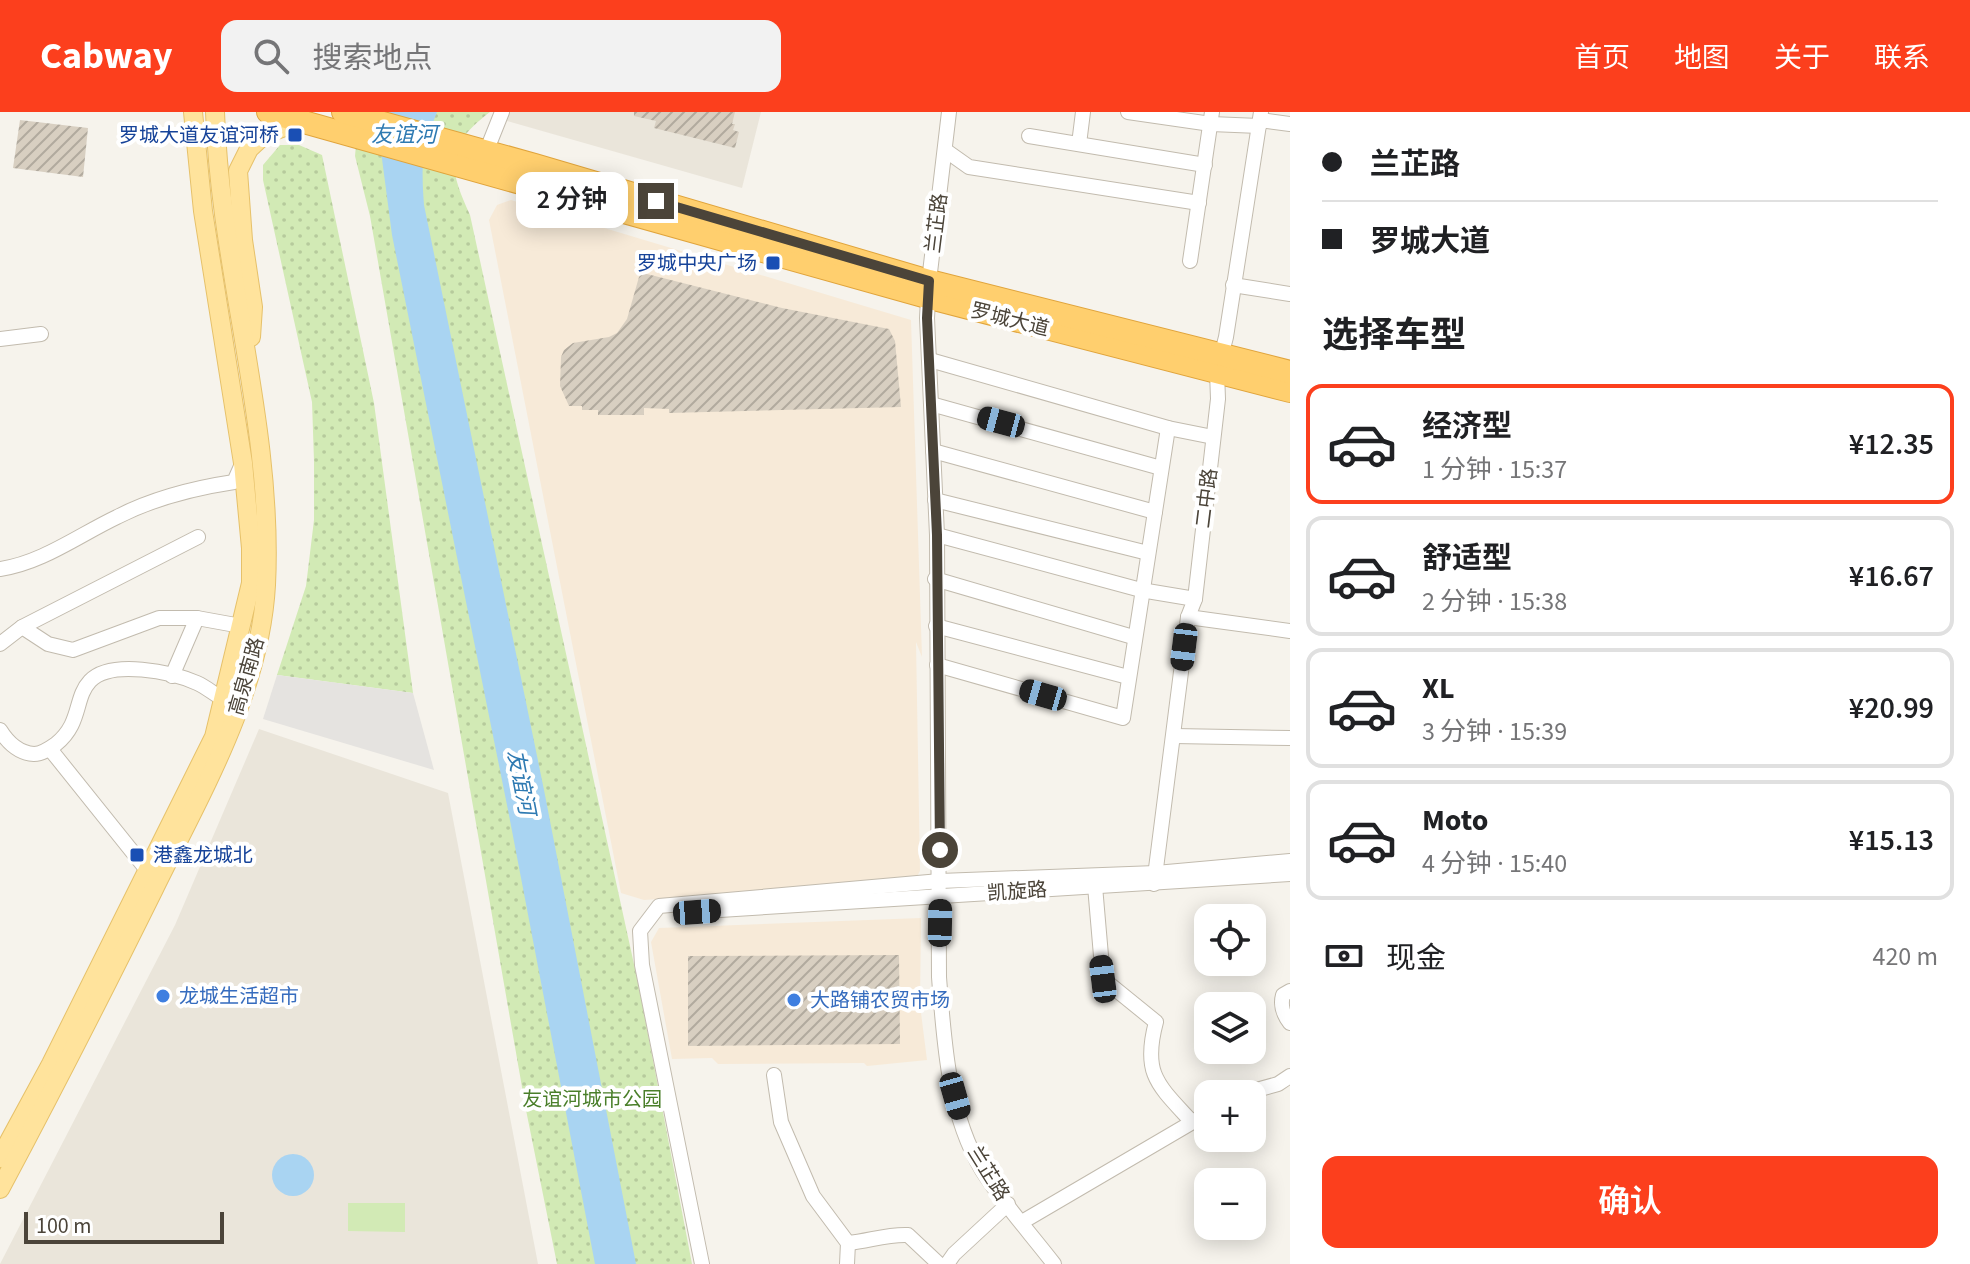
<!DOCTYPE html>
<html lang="zh">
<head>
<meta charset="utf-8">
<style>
	body { margin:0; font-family:"Source Sans 3","Noto Sans SC",sans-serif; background:#f2f2f2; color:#202124; height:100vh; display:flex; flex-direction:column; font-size:30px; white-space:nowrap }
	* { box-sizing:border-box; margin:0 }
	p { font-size:26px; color:#757577 }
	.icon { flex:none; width:44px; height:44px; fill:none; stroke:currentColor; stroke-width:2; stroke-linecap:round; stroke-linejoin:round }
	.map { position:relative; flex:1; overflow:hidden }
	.side { display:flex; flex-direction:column; background:#fff; width:680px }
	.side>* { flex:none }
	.banner { display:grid; align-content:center; height:176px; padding:0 32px; background:#fff }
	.controls { position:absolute; left:1194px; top:792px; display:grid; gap:16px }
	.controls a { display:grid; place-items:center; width:72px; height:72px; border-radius:16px; background:#fff; box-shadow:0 4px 20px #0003; font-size:40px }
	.scale { position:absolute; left:24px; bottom:20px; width:200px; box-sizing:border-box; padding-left:8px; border:4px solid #4b4439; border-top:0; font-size:22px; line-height:28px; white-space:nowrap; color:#4b4439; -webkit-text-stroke:6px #fff; paint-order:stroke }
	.end { position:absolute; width:36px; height:36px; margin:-18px; border:10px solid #4b4439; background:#fff; box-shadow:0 0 0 4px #fff }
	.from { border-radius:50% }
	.bubble { position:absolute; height:56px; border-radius:16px; background:#fff; box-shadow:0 4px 20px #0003; font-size:26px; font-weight:600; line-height:56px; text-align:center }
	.car { position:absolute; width:24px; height:48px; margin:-24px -12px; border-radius:10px; box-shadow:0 0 6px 2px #0007; background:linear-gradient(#222 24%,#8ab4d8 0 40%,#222 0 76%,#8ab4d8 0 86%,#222 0) }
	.banner b { display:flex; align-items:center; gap:28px; height:76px; font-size:30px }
	.banner b+b { border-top:2px solid #e0e0e0 }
	.banner i { width:20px; height:20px; background:#202124 }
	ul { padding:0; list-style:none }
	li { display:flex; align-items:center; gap:24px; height:120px; margin:0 16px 12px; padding:0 16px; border:4px solid #e0e0e0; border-radius:16px }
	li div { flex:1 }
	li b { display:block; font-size:30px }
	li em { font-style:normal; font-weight:600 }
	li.selected { border-color:#fc3f1d }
	li>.icon { width:72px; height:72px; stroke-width:1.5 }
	h2 { padding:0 32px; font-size:36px; line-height:96px }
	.pay { display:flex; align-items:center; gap:20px; height:88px; padding:0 32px; font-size:30px }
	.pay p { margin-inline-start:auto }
	.primary-button { display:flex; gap:16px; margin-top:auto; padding:16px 32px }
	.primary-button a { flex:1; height:92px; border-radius:16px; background:#fc3f1d; color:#fff; font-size:32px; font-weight:600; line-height:92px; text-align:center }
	header { display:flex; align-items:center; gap:48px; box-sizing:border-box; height:112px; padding:0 40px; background:#fc3f1d; color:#fff }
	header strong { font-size:38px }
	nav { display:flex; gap:44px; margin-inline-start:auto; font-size:28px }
	.search { width:560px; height:72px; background:#f2f2f2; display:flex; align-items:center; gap:20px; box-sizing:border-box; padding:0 28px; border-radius:16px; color:#757577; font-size:30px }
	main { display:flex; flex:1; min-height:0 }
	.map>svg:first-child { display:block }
	.residential { fill:#eae5da }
	.commercial { fill:#f7ead8 }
	.grass { fill:#d2eab5 }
	.park { fill:url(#park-dots) }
	.parking { fill:#e5e3e0 }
	.water { fill:#a9d4f2 }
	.building { fill:url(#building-hatch) }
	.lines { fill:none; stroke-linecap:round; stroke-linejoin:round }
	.minor-casing { stroke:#c2bbae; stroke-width:16 }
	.major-casing { stroke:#e6c16a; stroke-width:20 }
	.highway-casing { stroke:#e0a43c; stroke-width:24 }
	.minor { stroke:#fff; stroke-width:14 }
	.major { stroke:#ffe39c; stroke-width:18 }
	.highway { stroke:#ffcf6e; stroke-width:22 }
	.route { stroke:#4b4439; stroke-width:10 }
	.transit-dot { fill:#1a4fb4; stroke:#fff; stroke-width:3 }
	.shop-dot { fill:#3f7fe0; stroke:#fff; stroke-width:3 }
	.labels { text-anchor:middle; stroke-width:8; stroke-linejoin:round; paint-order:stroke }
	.transit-label { font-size:20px; fill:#164399; stroke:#fff; text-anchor:end }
	.street-label { font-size:20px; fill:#4b4439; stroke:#fff }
	.shop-label { font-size:20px; fill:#366cbe; stroke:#fff; text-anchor:start }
	.park-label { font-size:20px; fill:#4a7f2a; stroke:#fff }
	.water-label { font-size:22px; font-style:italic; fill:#2e7ab2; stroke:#fff }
</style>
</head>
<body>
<header>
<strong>Cabway</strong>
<div class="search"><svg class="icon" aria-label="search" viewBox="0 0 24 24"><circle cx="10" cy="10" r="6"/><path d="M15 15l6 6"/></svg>搜索地点</div>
<nav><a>首页</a><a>地图</a><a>关于</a><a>联系</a></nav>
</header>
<main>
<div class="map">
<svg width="1290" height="1152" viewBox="0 0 1290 1152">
	<defs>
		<pattern id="park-dots" width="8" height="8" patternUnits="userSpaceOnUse" patternTransform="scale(2)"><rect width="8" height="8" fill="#d2eab5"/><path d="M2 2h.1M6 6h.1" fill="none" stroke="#b6ca9c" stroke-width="1.8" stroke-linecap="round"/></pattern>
		<pattern id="building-hatch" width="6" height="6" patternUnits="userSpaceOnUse" patternTransform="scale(2)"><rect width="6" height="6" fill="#d8cfc1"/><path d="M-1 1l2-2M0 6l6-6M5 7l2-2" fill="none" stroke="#b1aa9e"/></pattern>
	</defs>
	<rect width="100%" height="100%" fill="#f6f3ec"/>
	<g class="residential">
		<polygon points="507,0 761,0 742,76 507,9"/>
		<polygon points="259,617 448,681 538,1152 0,1152 175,813"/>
	</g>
	<g class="commercial">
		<polygon points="511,88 911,208 922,545 916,530 920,759 915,768 644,788 621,781 489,108 497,93"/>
		<polygon points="921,806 920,893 927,948 867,954 864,951 718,952 712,946 672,947 651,830 659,816"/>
	</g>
	<polygon class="grass" points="348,1091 405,1091 405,1120 348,1119"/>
	<g class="park">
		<path d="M359 0H490C444 35 448 54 470 103L639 875 692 1152H557L526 998 370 104 355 44Z"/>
		<polygon points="280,33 299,33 322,43 374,291 413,581 277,563 306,474 314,408 314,349 312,290 263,68 263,53"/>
	</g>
	<polygon class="parking" points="277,563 413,581 434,658 263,607"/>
	<g class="water">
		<path d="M390 0H437C422 38 421 53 424 93L544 678 636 1152H595L508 698 392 123 379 24Z"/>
		<circle cx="293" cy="1063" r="21"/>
	</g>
	<g class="building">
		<polygon points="634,0 735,0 732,12 735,12 733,18 739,20 735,36 654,16 656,9 634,4"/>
		<polygon points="20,8 88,16 83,65 13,56"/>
		<polygon points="643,161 782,196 889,217 895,229 901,295 669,301 669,297 644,296 644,303 598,303 598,298 582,298 582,294 569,294 560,274 561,245 564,238 573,231 609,225 617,221 627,207 639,165"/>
		<polygon points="899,843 900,932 688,934 688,844"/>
	</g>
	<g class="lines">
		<defs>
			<g id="minor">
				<path d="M949 0 929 169 927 206 937 423 939 865C944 929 948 1002 982 1058 1003 1091 1030 1121 1054 1152"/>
				<polyline points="1128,0 1211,12 1259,14"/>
				<polyline points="1260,8 1290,12"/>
				<polyline points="1029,24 1205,53"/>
				<polyline points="1079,32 1083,0"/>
				<polyline points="945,38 969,55 1199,91"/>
				<polyline points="486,40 502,0"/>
				<polyline points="1190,149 1212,0"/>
				<polyline points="1233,173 1290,182"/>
				<polyline points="0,227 41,222"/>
				<polyline points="930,248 1168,316 1213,325"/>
				<polyline points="931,292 1161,356"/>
				<polyline points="933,339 1155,400"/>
				<polyline points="935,388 1148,441"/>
				<polyline points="937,423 1141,478 1195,487"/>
				<path d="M0 457C42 451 79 423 117 405 154 386 194 376 234 370L242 352"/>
				<polyline points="935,467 1133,525"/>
				<polyline points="1188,505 1290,519"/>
				<polyline points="936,514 1128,565"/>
				<polyline points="22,515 48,532 73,538 159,506 197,506 241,514"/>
				<polyline points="0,532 22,515 198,425"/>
				<polyline points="937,553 1123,606 1168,316"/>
				<polyline points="172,564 197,506"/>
				<path d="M0 618C8 631 18 641 34 642 42 642 49 637 56 632 82 611 74 586 90 569 111 547 172 560 197 571 206 575 214 582 223 587"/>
				<polyline points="1174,624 1290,626"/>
				<polyline points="50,637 147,758"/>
				<polyline points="1154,772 1188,505 1195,487 1218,287 1217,260 1226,225 1261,0"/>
				<path d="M1095 774 1103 867 1156 910C1142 962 1158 973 1192 1010"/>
				<polyline points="704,799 1290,762"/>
				<path d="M1290 879 1283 883C1280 894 1283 902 1290 911"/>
				<polyline points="774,963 781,1010 813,1084 848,1131 847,1152"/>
				<polyline points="1242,982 1278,972 1290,964"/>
				<polyline points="1022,1110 1208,1001"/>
				<path d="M848 1131C869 1129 887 1122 908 1123L939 1152"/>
				<polyline points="702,1152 642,853 640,819 659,794 940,769 1156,761 1290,749"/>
				<polyline points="947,1152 954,1142 1008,1092"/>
			</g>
			<g id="major">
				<polyline points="251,225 253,195 243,128 238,59 249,37 265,22 301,9"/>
				<polyline points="0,1046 51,952 214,625 251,471 251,436 243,351 203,99 193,0"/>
				<path d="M0 1077C53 978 104 878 154 777 201 681 260 582 266 473 274 314 220 158 215 0"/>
			</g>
			<g id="highway">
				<polyline points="268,0 930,186 1290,279"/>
				<polyline points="343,0 535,53 929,169 1290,260"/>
			</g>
		</defs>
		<use href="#minor" class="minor-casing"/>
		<use href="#major" class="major-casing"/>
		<use href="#highway" class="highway-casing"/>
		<use href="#minor" class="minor"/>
		<use href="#major" class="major"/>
		<use href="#highway" class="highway"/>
	</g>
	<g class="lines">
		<polyline class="route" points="656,89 929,169 927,206 937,423 940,738"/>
	</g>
	<g class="transit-dot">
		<rect x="287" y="15" width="16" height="16" rx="4"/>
		<rect x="765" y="143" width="16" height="16" rx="4"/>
		<rect x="129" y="735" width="16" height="16" rx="4"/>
	</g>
	<g class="shop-dot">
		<circle cx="163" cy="884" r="8"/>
		<circle cx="794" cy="888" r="8"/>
	</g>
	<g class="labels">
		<g class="transit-label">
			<text x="279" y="30">罗城大道友谊河桥</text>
			<text x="757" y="158">罗城中央广场</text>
			<text x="153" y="750" text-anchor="start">港鑫龙城北</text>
		</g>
		<g class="street-label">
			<text transform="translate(936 111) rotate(-83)" y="7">兰芷路</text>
			<text transform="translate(1010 207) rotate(14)" y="7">罗城大道</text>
			<text transform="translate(1206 386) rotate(-83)" y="7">二中路</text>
			<text transform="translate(246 564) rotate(-74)" y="7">高泉南路</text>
			<text transform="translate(1017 779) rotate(-4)" y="7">凯旋路</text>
			<text transform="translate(989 1061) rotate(58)" y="7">兰芷路</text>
		</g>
		<g class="shop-label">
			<text x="179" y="891">龙城生活超市</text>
			<text x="810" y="895">大路铺农贸市场</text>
		</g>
		<g class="park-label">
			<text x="592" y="994">友谊河城市公园</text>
		</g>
		<g class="water-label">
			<text x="404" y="30">友谊河</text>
			<text transform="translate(522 670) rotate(79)" y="8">友谊河</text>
		</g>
	</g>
</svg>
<div class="controls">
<a><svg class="icon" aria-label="locate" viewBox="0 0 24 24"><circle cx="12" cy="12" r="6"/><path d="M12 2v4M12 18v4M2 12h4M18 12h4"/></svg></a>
<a><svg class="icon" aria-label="layers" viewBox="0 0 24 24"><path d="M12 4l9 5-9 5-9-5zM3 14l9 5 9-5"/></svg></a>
<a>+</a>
<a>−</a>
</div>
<div class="scale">100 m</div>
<i class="end from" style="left:940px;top:738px"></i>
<i class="end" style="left:656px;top:89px"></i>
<div class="bubble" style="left:516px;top:60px;width:112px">2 分钟</div>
<i class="car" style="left:1001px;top:310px;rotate:285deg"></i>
<i class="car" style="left:1184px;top:535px;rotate:187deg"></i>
<i class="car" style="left:1043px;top:583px;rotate:286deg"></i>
<i class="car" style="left:697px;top:800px;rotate:86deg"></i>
<i class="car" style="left:940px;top:811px;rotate:1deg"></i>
<i class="car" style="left:1103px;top:867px;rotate:353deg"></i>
<i class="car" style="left:955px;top:984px;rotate:164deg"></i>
</div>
<section class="side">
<div class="banner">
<b><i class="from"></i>兰芷路</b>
<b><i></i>罗城大道</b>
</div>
<h2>选择车型</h2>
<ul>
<li class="selected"><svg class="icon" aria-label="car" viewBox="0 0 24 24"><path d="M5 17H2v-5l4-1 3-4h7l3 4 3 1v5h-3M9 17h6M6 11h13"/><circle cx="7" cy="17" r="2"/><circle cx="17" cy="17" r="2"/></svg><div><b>经济型</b><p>1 分钟 · 15:37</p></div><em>¥12.35</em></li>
<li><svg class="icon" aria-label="car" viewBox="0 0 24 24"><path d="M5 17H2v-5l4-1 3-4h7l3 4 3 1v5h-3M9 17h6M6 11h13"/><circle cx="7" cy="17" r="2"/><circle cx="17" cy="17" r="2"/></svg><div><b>舒适型</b><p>2 分钟 · 15:38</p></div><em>¥16.67</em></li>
<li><svg class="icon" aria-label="car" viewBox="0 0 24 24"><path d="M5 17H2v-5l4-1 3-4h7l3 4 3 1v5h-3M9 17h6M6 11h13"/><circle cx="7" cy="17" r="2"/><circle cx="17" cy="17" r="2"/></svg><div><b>XL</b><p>3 分钟 · 15:39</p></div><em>¥20.99</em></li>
<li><svg class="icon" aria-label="car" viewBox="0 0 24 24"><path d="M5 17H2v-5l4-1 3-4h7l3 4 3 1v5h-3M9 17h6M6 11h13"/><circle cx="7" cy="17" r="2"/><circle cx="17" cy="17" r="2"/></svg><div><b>Moto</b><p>4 分钟 · 15:40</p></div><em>¥15.13</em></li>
</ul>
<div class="pay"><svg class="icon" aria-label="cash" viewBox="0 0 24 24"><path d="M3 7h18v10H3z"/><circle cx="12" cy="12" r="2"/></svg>现金<p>420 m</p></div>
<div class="primary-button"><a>确认</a></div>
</section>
</main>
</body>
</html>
